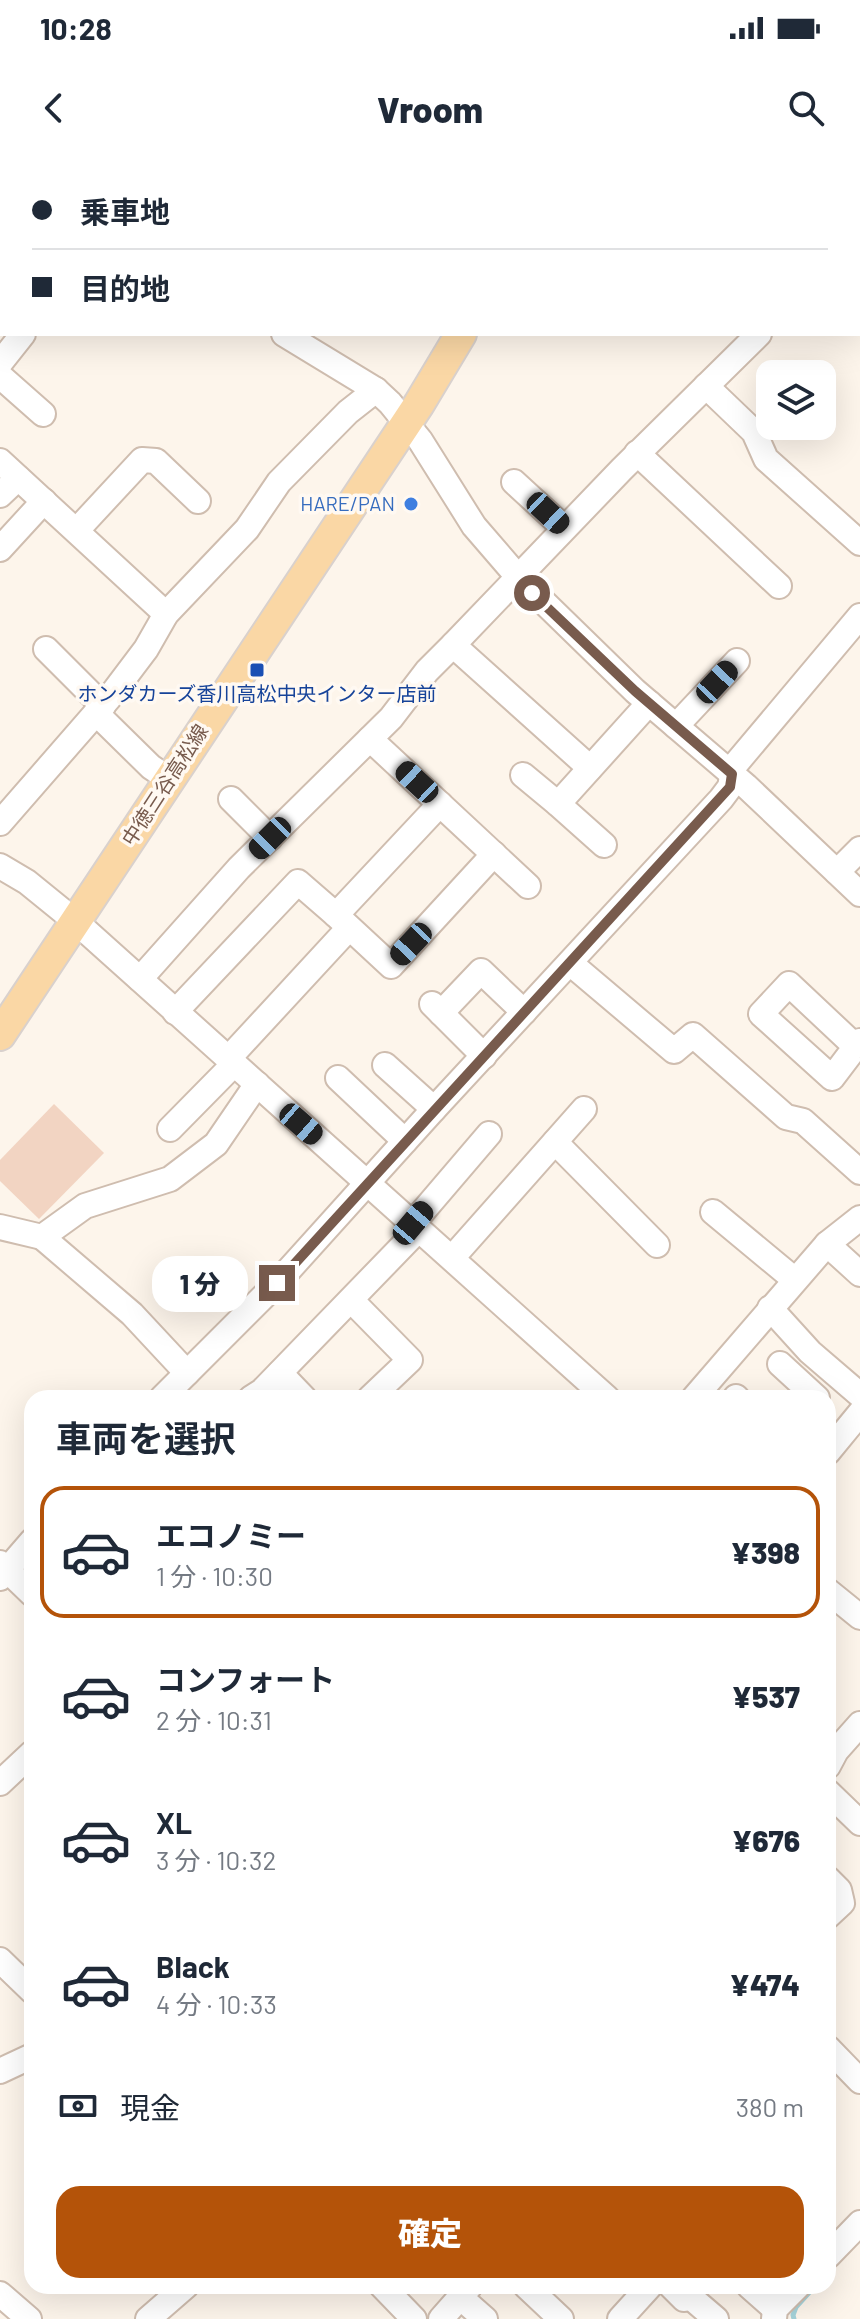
<!DOCTYPE html>
<html lang="ja">
<head>
<meta charset="utf-8">
<style>
	body { margin:0; font-family:Barlow,"Noto Sans JP",sans-serif; background:#f6f6f7; color:#1f2937; height:100vh; display:flex; flex-direction:column; font-size:30px; white-space:nowrap }
	* { box-sizing:border-box; margin:0 }
	p { font-size:26px; color:#747a83 }
	.icon { flex:none; width:44px; height:44px; fill:none; stroke:currentColor; stroke-width:2; stroke-linecap:round; stroke-linejoin:round }
	.map { position:relative; flex:1; overflow:hidden }
	.drawer { position:absolute; left:24px; top:1230px; width:812px; height:904px; display:flex; flex-direction:column; background:#fff; border-radius:24px; box-shadow:0 8px 32px #0002 }
	.drawer>* { flex:none }
	.hud { position:absolute; left:0px; top:0px; width:860px; height:176px; box-shadow:0 8px 32px #0002; display:grid; align-content:center; height:176px; padding:0 32px; background:#fff }
	.controls { position:absolute; left:756px; top:200px; display:grid; gap:16px }
	.controls a { display:grid; place-items:center; width:80px; height:80px; border-radius:16px; background:#fff; box-shadow:0 8px 32px #0002; font-size:40px }
	.end { position:absolute; width:36px; height:36px; margin:-18px; border:10px solid #785b4d; background:#fff; box-shadow:0 0 0 4px #fff }
	.from { border-radius:50% }
	.bubble { position:absolute; height:56px; border-radius:24px; background:#fff; box-shadow:0 8px 32px #0002; font-size:26px; font-weight:800; line-height:56px; text-align:center }
	.car { position:absolute; width:24px; height:48px; margin:-24px -12px; border-radius:10px; box-shadow:0 0 6px 2px #0007; background:linear-gradient(#222 24%,#8ab4d8 0 40%,#222 0 76%,#8ab4d8 0 86%,#222 0) }
	.hud b { display:flex; align-items:center; gap:28px; height:76px; font-size:30px }
	.hud b+b { border-top:2px solid #e0e1e3 }
	.hud i { width:20px; height:20px; background:#1f2937 }
	ul { padding:0; list-style:none }
	li { display:flex; align-items:center; gap:24px; height:132px; margin:0 16px 12px; padding:0 16px; border:4px solid transparent; border-radius:24px }
	li div { flex:1 }
	li b { display:block; font-size:30px }
	li em { font-style:normal; font-weight:800 }
	li.active { border-color:#b45309 }
	li>.icon { width:72px; height:72px; stroke-width:1.5 }
	h2 { padding:0 32px; font-size:36px; line-height:96px }
	.pay { display:flex; align-items:center; gap:20px; height:88px; padding:0 32px; font-size:30px }
	.pay p { margin-inline-start:auto }
	.primary-button { display:flex; gap:16px; margin-top:auto; padding:16px 32px }
	.primary-button a { flex:1; height:92px; border-radius:24px; background:#b45309; color:#fff; font-size:32px; font-weight:800; line-height:92px; text-align:center }
	.status { display:flex; justify-content:space-between; align-items:center; height:56px; padding:0 40px; background:#fff; direction:ltr }
	.status svg { height:22px; fill:currentColor }
	header { display:flex; justify-content:space-between; align-items:center; height:104px; padding:0 32px; background:#fff; font-size:36px; font-weight:800 }
	.map>svg:first-child { display:block }
	.lines { fill:none; stroke-linecap:round; stroke-linejoin:round }
	.stream { stroke:#a5d2d9; stroke-width:5 }
	.building { fill:#f2d4c2 }
	.minor-casing { stroke:#cfbdaf; stroke-width:28 }
	.major-casing { stroke:#d9d1cd; stroke-width:34 }
	.minor { stroke:#fff; stroke-width:24 }
	.major { stroke:#fad7a5; stroke-width:30 }
	.route { stroke:#785b4d; stroke-width:10 }
	.shop-dot { fill:#3f7fe0; stroke:#fff9f2; stroke-width:3 }
	.transit-dot { fill:#1a4fb4; stroke:#fff9f2; stroke-width:3 }
	.labels { text-anchor:middle; stroke-width:7; stroke-linejoin:round; paint-order:stroke }
	.shop-label { font-size:20px; fill:#366cbe; stroke:#fff9f2; text-anchor:end }
	.transit-label { font-size:20px; fill:#164399; stroke:#fff9f2 }
	.street-label { font-size:20px; fill:#785b4d; stroke:#fff9f2 }
</style>
</head>
<body>
<div class="status"><b>10:28</b><svg viewBox="0 0 49 12"><path d="M0 12V9h3v3zM5 12V6h3v6zM10 12V3h3v9zM15 12V0h3v12zM26 1h20v11H26zM47 4h2v5h-2z"/></svg></div>
<header><svg class="icon" aria-label="back" viewBox="0 0 24 24"><path d="M15 5l-7 7 7 7"/></svg>Vroom<svg class="icon" aria-label="search" viewBox="0 0 24 24"><circle cx="10" cy="10" r="6"/><path d="M15 15l6 6"/></svg></header>
<div class="map">
<svg width="860" height="2159" viewBox="0 0 860 2159">
	<rect width="100%" height="100%" fill="#fdf5eb"/>
	<g class="lines">
		<polyline class="stream" points="794,2159 793,2155 796,2147 815,2126"/>
	</g>
	<polygon class="building" points="54,944 104,993 39,1059 0,1021 0,1000"/>
	<g class="lines">
		<defs>
			<g id="minor">
				<polyline points="88,0 90,2"/>
				<polyline points="505,0 507,2"/>
				<polyline points="662,0 664,2"/>
				<polyline points="109,2 111,0"/>
				<polyline points="174,2 176,0"/>
				<polyline points="858,72 860,70"/>
				<polyline points="0,119 2,120"/>
				<polyline points="858,142 860,144"/>
				<polyline points="284,174 376,230 390,243 420,280 474,366 518,417 635,531 746,626 860,734"/>
				<polyline points="0,203 23,174"/>
				<polyline points="0,216 43,254"/>
				<polyline points="706,226 754,272 766,299 860,383"/>
				<polyline points="637,293 779,426"/>
				<polyline points="0,301 166,454"/>
				<polyline points="514,322 564,368"/>
				<polyline points="0,335 18,318"/>
				<polyline points="77,370 142,300 156,301 198,341"/>
				<polyline points="0,389 44,341"/>
				<polyline points="453,485 590,608"/>
				<polyline points="46,489 103,546"/>
				<polyline points="96,553 151,607 169,619"/>
				<polyline points="676,566 737,501"/>
				<polyline points="370,579 528,726"/>
				<polyline points="523,615 558,644"/>
				<polyline points="231,639 270,678"/>
				<polyline points="440,644 336,755 391,806 494,694"/>
				<polyline points="0,663 109,538 146,489 166,454 247,369 279,322 348,252 376,230"/>
				<polyline points="604,685 558,644 649,543"/>
				<polyline points="0,706 27,722 75,761 607,1238"/>
				<polyline points="837,712 860,689"/>
				<polyline points="570,803 674,891 693,875 786,957 803,961 860,1012"/>
				<polyline points="140,819 239,708 391,558 427,511 453,485 622,309 759,174"/>
				<polyline points="432,844 484,896"/>
				<polyline points="175,852 298,722 336,755"/>
				<polyline points="441,853 481,811 524,852"/>
				<polyline points="855,886 789,824 761,854 832,918 860,881"/>
				<polyline points="228,899 349,768"/>
				<polyline points="385,905 434,949"/>
				<polyline points="338,918 405,981"/>
				<polyline points="170,969 234,904"/>
				<polyline points="555,982 657,1085"/>
				<polyline points="713,1052 795,1120"/>
				<polyline points="413,1063 489,974"/>
				<polyline points="0,1067 42,1077 85,1046 170,1019 216,984 257,924"/>
				<polyline points="42,1077 132,1154 187,1213"/>
				<polyline points="827,1084 860,1058"/>
				<polyline points="452,1098 584,949"/>
				<polyline points="352,1141 410,1200 370,1238"/>
				<polyline points="770,1148 810,1192 860,1235"/>
				<polyline points="780,1204 817,1238"/>
				<polyline points="280,1213 304,1238"/>
				<polyline points="736,1237 737,1238"/>
				<polyline points="162,1238 277,1123 434,949 721,639 730,627 734,606 860,456"/>
				<polyline points="251,1238 262,1231 419,1069"/>
				<polyline points="694,1238 827,1084 860,1114"/>
				<polyline points="828,1292 860,1253"/>
				<polyline points="0,1403 32,1434"/>
				<polyline points="0,1418 32,1381"/>
				<polyline points="828,1431 860,1457"/>
				<polyline points="828,1606 836,1591 860,1564"/>
				<polyline points="0,1623 32,1593"/>
				<polyline points="828,1632 860,1663"/>
				<polyline points="828,1719 839,1730 842,1743 828,1756"/>
				<polyline points="0,1800 32,1831"/>
				<polyline points="828,1888 860,1921"/>
				<polyline points="0,1911 32,1896"/>
				<polyline points="828,2096 860,2063"/>
				<polyline points="382,2126 414,2159"/>
				<polyline points="526,2126 561,2159"/>
				<polyline points="671,2126 684,2139"/>
				<polyline points="749,2126 775,2149"/>
				<polyline points="0,2134 29,2159"/>
				<polyline points="460,2137 485,2159"/>
				<polyline points="695,2141 716,2159"/>
				<polyline points="148,2159 186,2126"/>
				<polyline points="441,2159 470,2126"/>
				<polyline points="620,2159 650,2126"/>
				<polyline points="774,2159 775,2149 798,2126"/>
			</g>
			<g id="major">
				<polyline points="568,2 569,0"/>
				<polyline points="0,875 419,244 461,174"/>
			</g>
		</defs>
		<use href="#minor" class="minor-casing"/>
		<use href="#major" class="major-casing"/>
		<use href="#minor" class="minor"/>
		<use href="#major" class="major"/>
	</g>
	<g class="lines">
		<polyline class="route" points="277,1123 730,627 732,614 635,531 532,433"/>
	</g>
	<circle class="shop-dot" cx="411" cy="344" r="8"/>
	<rect class="transit-dot" x="249" y="502" width="16" height="16" rx="4"/>
	<g class="labels">
		<g class="shop-label">
			<text x="395" y="351">HARE/PAN</text>
		</g>
		<g class="transit-label">
			<text x="257" y="541">ホンダカーズ香川高松中央インター店前</text>
		</g>
		<g class="street-label">
			<text transform="translate(165 625) rotate(-57)" y="7">中徳三谷高松線</text>
		</g>
	</g>
</svg>
<div class="controls">
<a><svg class="icon" aria-label="layers" viewBox="0 0 24 24"><path d="M12 4l9 5-9 5-9-5zM3 14l9 5 9-5"/></svg></a>
</div>
<i class="end from" style="left:532px;top:433px"></i>
<i class="end" style="left:277px;top:1123px"></i>
<div class="bubble" style="left:152px;top:1096px;width:96px">1 分</div>
<i class="car" style="left:548px;top:353px;rotate:133deg"></i>
<i class="car" style="left:717px;top:522px;rotate:43deg"></i>
<i class="car" style="left:417px;top:622px;rotate:313deg"></i>
<i class="car" style="left:270px;top:678px;rotate:225deg"></i>
<i class="car" style="left:411px;top:784px;rotate:223deg"></i>
<i class="car" style="left:301px;top:964px;rotate:131deg"></i>
<i class="car" style="left:413px;top:1063px;rotate:40deg"></i>
<div class="hud">
<b><i class="from"></i>乗車地</b>
<b><i></i>目的地</b>
</div>
<section class="drawer">
<h2>車両を選択</h2>
<ul>
<li class="active"><svg class="icon" aria-label="car" viewBox="0 0 24 24"><path d="M5 17H2v-5l4-1 3-4h7l3 4 3 1v5h-3M9 17h6M6 11h13"/><circle cx="7" cy="17" r="2"/><circle cx="17" cy="17" r="2"/></svg><div><b>エコノミー</b><p>1 分 · 10:30</p></div><em>¥398</em></li>
<li><svg class="icon" aria-label="car" viewBox="0 0 24 24"><path d="M5 17H2v-5l4-1 3-4h7l3 4 3 1v5h-3M9 17h6M6 11h13"/><circle cx="7" cy="17" r="2"/><circle cx="17" cy="17" r="2"/></svg><div><b>コンフォート</b><p>2 分 · 10:31</p></div><em>¥537</em></li>
<li><svg class="icon" aria-label="car" viewBox="0 0 24 24"><path d="M5 17H2v-5l4-1 3-4h7l3 4 3 1v5h-3M9 17h6M6 11h13"/><circle cx="7" cy="17" r="2"/><circle cx="17" cy="17" r="2"/></svg><div><b>XL</b><p>3 分 · 10:32</p></div><em>¥676</em></li>
<li><svg class="icon" aria-label="car" viewBox="0 0 24 24"><path d="M5 17H2v-5l4-1 3-4h7l3 4 3 1v5h-3M9 17h6M6 11h13"/><circle cx="7" cy="17" r="2"/><circle cx="17" cy="17" r="2"/></svg><div><b>Black</b><p>4 分 · 10:33</p></div><em>¥474</em></li>
</ul>
<div class="pay"><svg class="icon" aria-label="cash" viewBox="0 0 24 24"><path d="M3 7h18v10H3z"/><circle cx="12" cy="12" r="2"/></svg>現金<p>380 m</p></div>
<div class="primary-button"><a>確定</a></div>
</section>
</div>
</body>
</html>
